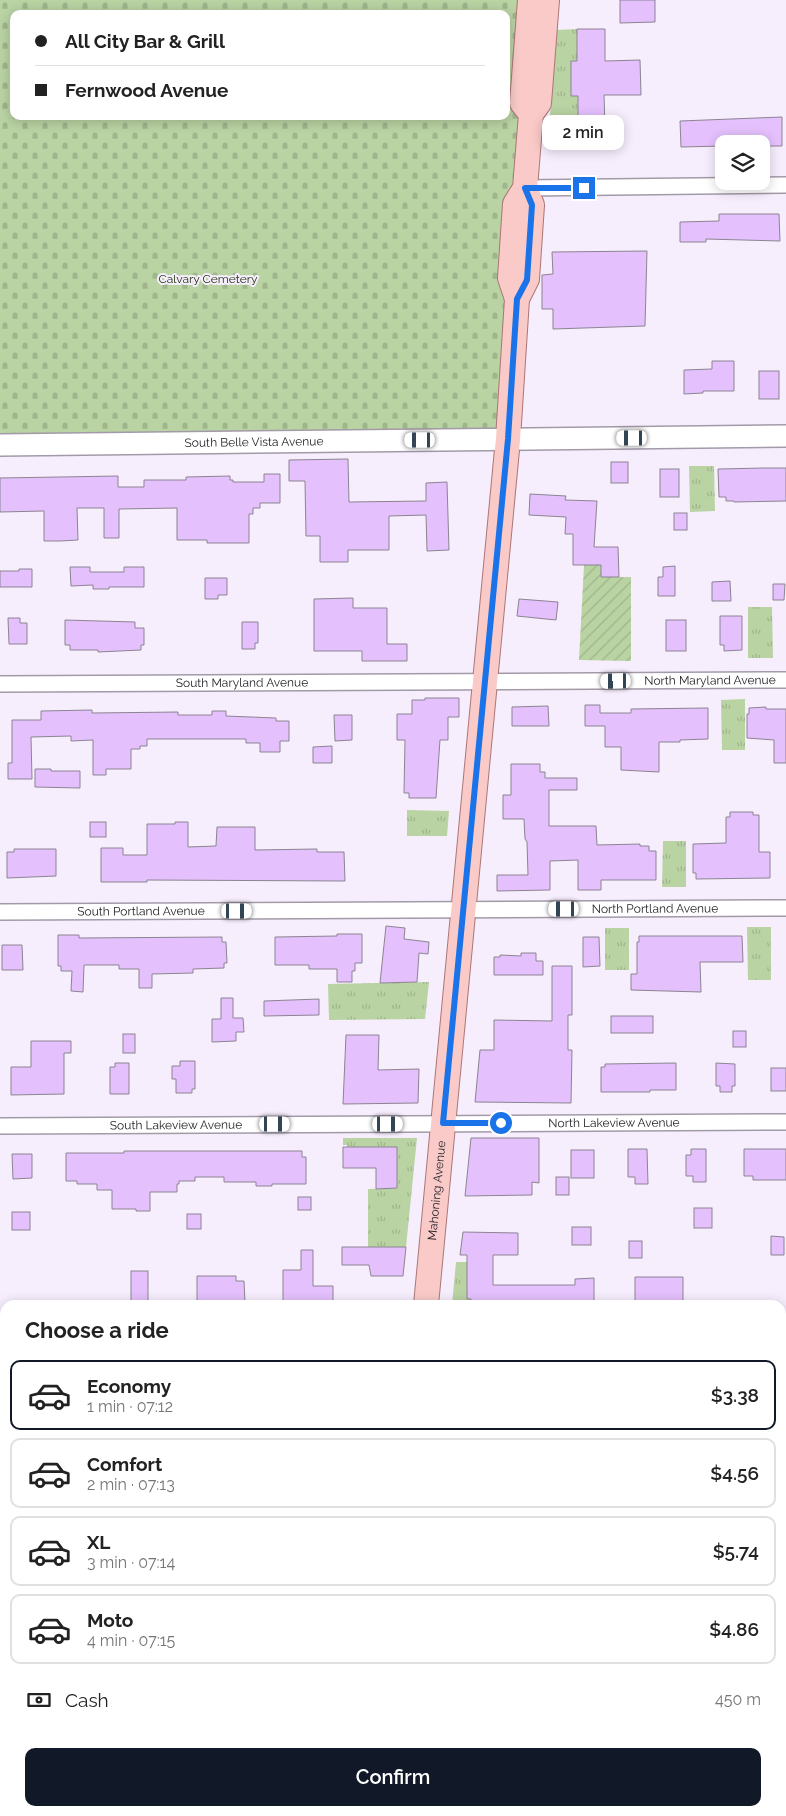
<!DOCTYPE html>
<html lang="en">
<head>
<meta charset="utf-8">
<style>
	body { margin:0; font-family:Raleway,sans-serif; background:#f6f6f6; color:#222; height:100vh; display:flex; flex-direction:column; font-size:19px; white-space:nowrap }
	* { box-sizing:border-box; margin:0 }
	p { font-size:16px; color:#767676 }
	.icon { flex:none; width:28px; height:28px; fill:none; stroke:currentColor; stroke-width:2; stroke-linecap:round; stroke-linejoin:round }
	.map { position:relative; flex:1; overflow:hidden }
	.drawer { position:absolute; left:0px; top:1300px; width:786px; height:516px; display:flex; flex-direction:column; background:#fff; border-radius:15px 15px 0 0; box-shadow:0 2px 12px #0003 }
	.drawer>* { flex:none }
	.hud { position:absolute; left:10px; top:10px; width:500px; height:110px; border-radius:10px; box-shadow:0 2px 12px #0003; display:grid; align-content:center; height:110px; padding:0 25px; background:#fff }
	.buttons { position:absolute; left:715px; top:135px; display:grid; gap:10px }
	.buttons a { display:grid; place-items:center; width:55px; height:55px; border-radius:10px; background:#fff; box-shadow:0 2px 12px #0003; font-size:25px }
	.end { position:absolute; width:22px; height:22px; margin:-11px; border:6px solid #1a73e8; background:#fff; box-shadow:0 0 0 2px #fff }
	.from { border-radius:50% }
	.bubble { position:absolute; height:35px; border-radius:10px; background:#fff; box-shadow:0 2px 12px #0003; font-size:16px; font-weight:600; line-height:35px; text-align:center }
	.car { position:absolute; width:15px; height:30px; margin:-15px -8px; border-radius:6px; box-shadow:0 0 4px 1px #0007; background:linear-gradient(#fff 24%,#345 0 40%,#fff 0 76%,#345 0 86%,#fff 0) }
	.hud b { display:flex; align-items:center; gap:18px; height:48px; font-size:19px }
	.hud b+b { border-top:1px solid #e0e0e0 }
	.hud i { width:12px; height:12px; background:#222 }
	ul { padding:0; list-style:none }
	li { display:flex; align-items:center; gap:15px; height:70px; margin:0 10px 8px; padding:0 15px; border:2px solid #e0e0e0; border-radius:10px }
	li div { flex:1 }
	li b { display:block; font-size:19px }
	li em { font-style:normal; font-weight:600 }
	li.active { border-color:#111827 }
	li>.icon { width:45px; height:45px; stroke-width:1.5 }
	h2 { padding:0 25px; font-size:22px; line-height:60px }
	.pay { display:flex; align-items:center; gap:12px; height:55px; padding:0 25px; font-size:19px }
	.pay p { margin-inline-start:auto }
	.action { display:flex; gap:10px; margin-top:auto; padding:10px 25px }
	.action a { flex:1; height:58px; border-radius:10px; background:#111827; color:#fff; font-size:20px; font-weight:600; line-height:58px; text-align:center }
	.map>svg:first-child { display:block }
	.grass { fill:url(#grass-tufts) }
	.cemetery { fill:url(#cemetery-stones); fill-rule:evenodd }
	.garden { fill:url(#garden-furrows) }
	.building { fill:#e4c0fc; stroke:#8c8492 }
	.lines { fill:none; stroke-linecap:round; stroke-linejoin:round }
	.street-casing { stroke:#a39aa8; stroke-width:18 }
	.secondary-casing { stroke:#a39aa8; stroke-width:24 }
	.primary-casing { stroke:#ab7676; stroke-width:26 }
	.street { stroke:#fff; stroke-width:15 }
	.secondary { stroke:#fff; stroke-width:21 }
	.primary { stroke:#f9cac8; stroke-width:24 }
	.route { stroke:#1a73e8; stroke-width:6 }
	.labels { text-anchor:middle; stroke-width:4; stroke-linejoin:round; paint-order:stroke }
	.park-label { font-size:12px; fill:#223211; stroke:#f7eefd }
	.street-label { font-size:12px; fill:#211e23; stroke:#f7eefd }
</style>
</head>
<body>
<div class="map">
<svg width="786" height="1816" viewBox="0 0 786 1816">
	<defs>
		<pattern id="grass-tufts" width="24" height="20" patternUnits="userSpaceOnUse" patternTransform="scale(1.25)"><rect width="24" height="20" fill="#b9d3a3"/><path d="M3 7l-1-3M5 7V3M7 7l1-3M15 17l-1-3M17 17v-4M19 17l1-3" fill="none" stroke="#9fb58c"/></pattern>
		<pattern id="cemetery-stones" width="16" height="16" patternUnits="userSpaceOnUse" patternTransform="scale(1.25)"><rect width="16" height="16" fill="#b9d3a3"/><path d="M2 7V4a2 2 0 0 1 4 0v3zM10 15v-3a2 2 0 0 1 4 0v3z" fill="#9fb58c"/></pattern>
		<pattern id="garden-furrows" width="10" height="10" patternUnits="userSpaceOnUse" patternTransform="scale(1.25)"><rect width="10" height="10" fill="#b9d3a3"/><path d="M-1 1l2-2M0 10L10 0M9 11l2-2" fill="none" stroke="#9fb58c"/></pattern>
	</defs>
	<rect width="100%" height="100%" fill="#f7eefd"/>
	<g class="grass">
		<polygon points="577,29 577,61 571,61 571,96 578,96 578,128 549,128 556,30"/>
		<polygon points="689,466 714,466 715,511 690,512"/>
		<polygon points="748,607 772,607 773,658 748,658"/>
		<polygon points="745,699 745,750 722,750 721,700"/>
		<polygon points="407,810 449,811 447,836 407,836"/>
		<polygon points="663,841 686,841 686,887 662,887"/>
		<polygon points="747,927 771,927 771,980 748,980"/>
		<rect x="605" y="928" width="24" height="42"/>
		<polygon points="429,982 425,1019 329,1020 328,984"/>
		<polygon points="343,1138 417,1138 406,1247 368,1247 368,1189 397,1188 397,1147 347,1147 347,1145 343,1145"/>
		<polygon points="456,1262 467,1262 471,1305 452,1305"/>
	</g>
	<path class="cemetery" d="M0 0H530L508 439 0 445ZM14 14H506V116H14Z"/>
	<polygon class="garden" points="584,565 601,565 601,577 631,577 631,661 579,660"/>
	<g class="building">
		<polygon points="620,0 655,0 655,22 620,23"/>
		<polygon points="577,29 605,29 605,61 640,60 641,95 604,95 605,125 578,125 578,96 571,96 571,61 577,61"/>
		<polygon points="782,117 782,146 763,146 763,144 724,144 724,146 681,147 680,121"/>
		<polygon points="719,214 779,214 780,241 706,239 706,242 680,242 680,222 719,221"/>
		<polygon points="647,251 645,326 553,329 553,309 542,309 542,275 553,274 552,252"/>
		<polygon points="712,361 734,361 734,391 703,391 703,393 684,394 684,370 712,369"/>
		<rect x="759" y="371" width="20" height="28"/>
		<polygon points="348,459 349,502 426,501 426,483 447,482 449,550 427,551 426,515 389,516 389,550 348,550 348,562 320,562 320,536 306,536 305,481 289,481 289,460"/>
		<rect x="611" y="462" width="17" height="21"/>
		<polygon points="764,468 786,468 786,501 734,502 734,501 726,501 726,497 719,497 718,469"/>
		<rect x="660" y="469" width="19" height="28"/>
		<polygon points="264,474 280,474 280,503 260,503 260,508 253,508 253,514 249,514 249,543 207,543 207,540 177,540 177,508 119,509 119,538 104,538 104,508 77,508 78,540 60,541 44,541 44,511 0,512 0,478 118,476 118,487 144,487 144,480 186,480 186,477 230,476 230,480 233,480 233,482 264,482"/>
		<polygon points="530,494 566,496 565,500 597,501 594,547 618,547 619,577 601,577 601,565 573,565 573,534 565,534 566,517 529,515"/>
		<rect x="674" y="513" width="13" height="17"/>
		<polygon points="675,566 675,596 658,596 658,577 663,577 663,567"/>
		<polygon points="70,567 90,567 90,572 124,572 124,567 144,567 144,587 109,587 109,589 93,589 93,585 71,586"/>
		<polygon points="19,569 32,569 32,587 0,587 0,571 19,571"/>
		<polygon points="205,578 227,578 227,595 218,595 218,599 205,599"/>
		<polygon points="730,581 731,601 712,601 712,582"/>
		<polygon points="773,584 785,584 784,600 773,600"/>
		<polygon points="353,598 353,608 387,608 387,644 407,644 407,661 362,661 362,651 314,651 314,599"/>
		<polygon points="519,599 558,602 556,620 517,616"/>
		<polygon points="720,616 742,616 742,650 724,651 724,645 720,645"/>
		<polygon points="8,618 20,618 20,623 27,623 27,644 9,644"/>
		<polygon points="65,620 135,622 135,628 144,628 144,645 141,645 141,650 98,652 98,650 70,650 70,645 65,645"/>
		<rect x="666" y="620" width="20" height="31"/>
		<polygon points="242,622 258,622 258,643 255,643 255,649 242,649"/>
		<polygon points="425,698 459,698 459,717 448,717 448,740 440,740 436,798 409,798 409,793 404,793 405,740 397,740 397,714 412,714 412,700 425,700"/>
		<polygon points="585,705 600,705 600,713 631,713 631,709 708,708 708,739 680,740 680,742 659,742 659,772 621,770 621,747 605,747 605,726 585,726"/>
		<polygon points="548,706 549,726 512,726 512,707"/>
		<polygon points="766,707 766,709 786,709 786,763 774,763 774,740 747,738 747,714 749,714 749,708"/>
		<polygon points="92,710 92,713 178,712 178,715 212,715 212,711 226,711 226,716 276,718 276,721 289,721 289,741 280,741 280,752 260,752 260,743 246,743 246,739 147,739 147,746 140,746 140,749 131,749 131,769 106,769 106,775 93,775 93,740 71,741 71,736 31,737 32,779 8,779 8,763 12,763 12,720 41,720 41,711"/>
		<polygon points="334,715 352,715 352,740 335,741"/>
		<polygon points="332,746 332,763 313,763 313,747"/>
		<polygon points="511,764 540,764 540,772 545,772 545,778 577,778 577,790 549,790 549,826 596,826 597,845 640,844 640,846 649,846 649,851 656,851 656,880 601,880 601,890 578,890 578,860 550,861 550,890 497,891 497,875 528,875 527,842 525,839 524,819 503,819 503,795 511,795"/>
		<polygon points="35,769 51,769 51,771 80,771 80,788 35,787"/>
		<polygon points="730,812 753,812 753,815 759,815 759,852 770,852 770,878 696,879 696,873 693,873 693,844 726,843 726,817 730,817"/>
		<rect x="90" y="822" width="16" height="15"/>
		<polygon points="175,822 188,822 188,847 216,846 217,827 255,827 255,850 317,849 317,852 344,852 345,881 147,880 147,882 101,882 101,848 123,848 123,855 147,855 147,824 175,824"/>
		<polygon points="14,849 56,849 56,876 7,878 7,852 14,852"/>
		<polygon points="386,926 405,928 404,939 429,942 428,954 419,953 417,982 380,983"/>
		<polygon points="337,934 362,934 362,963 355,963 355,971 352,971 352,982 337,982 337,969 309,969 309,965 275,965 275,937 337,936"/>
		<polygon points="58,935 79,935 79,938 222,937 222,942 226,942 227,963 224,963 224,968 193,969 193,973 152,974 152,988 139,988 139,969 119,969 119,965 84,965 83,992 71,991 72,971 61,971 61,966 58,966"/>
		<polygon points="639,936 742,936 743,962 700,962 701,992 631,990 631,974 637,974 637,942 639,942"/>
		<polygon points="583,937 599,937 600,966 583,967"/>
		<polygon points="2,945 22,945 23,970 2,970"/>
		<polygon points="521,953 536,953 536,961 543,961 543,975 494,975 494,957 500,957 500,955 521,956"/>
		<polygon points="552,966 572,966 572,1015 568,1015 568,1050 572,1050 571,1103 475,1102 480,1050 494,1050 494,1020 552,1021"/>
		<polygon points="221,998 233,998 233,1018 243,1018 244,1032 236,1032 236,1041 212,1042 212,1019 221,1019"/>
		<polygon points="319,999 319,1015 264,1016 264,1001"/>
		<rect x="611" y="1016" width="42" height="17"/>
		<rect x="733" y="1031" width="13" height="16"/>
		<rect x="123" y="1034" width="12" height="19"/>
		<polygon points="346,1035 379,1035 378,1070 419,1069 418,1103 343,1104"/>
		<polygon points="31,1041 71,1041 71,1053 64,1053 64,1094 11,1095 11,1067 31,1067"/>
		<polygon points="180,1061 195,1061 195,1089 192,1089 192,1093 176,1093 176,1079 172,1079 172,1066 180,1066"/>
		<polygon points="115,1063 129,1063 129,1094 110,1094 110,1067 115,1067"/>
		<polygon points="676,1063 676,1090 650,1090 650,1092 601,1092 601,1067 605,1067 605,1064"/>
		<polygon points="716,1063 735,1064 735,1086 732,1086 732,1092 720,1092 720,1086 716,1086"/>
		<rect x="771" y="1068" width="15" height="23"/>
		<polygon points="471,1138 539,1138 539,1183 532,1182 532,1195 465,1196"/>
		<polygon points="343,1147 397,1147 397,1188 376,1189 376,1168 343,1168"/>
		<polygon points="628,1149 647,1149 648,1184 635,1184 635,1177 628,1177"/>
		<polygon points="691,1149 706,1149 706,1182 693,1182 693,1176 686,1176 686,1155 691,1155"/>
		<polygon points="744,1149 786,1149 786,1180 753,1180 753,1176 744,1176"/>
		<rect x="571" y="1150" width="23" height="28"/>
		<polygon points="124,1151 302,1151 302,1157 306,1157 306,1184 272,1184 272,1186 256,1186 256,1182 224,1182 224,1177 195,1177 195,1181 179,1181 179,1184 177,1184 177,1192 150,1192 150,1211 136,1211 136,1209 112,1209 112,1190 97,1190 97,1184 77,1184 77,1181 66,1181 66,1153 124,1153"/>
		<polygon points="12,1154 32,1154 32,1178 13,1179"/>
		<rect x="556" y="1177" width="13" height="18"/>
		<rect x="298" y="1197" width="13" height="13"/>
		<rect x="694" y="1208" width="18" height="20"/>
		<rect x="12" y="1212" width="18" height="18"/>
		<rect x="187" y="1214" width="14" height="15"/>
		<rect x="572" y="1227" width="19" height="18"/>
		<polygon points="463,1232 518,1233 518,1255 493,1255 493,1285 575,1285 575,1279 594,1278 594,1305 471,1305 471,1299 467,1299 467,1255 460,1255"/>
		<polygon points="771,1236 784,1237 784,1255 771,1255"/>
		<rect x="629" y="1241" width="13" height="17"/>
		<polygon points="342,1247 406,1247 403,1276 371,1276 369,1265 342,1265"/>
		<polygon points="301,1250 313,1250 313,1286 333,1286 333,1305 283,1305 283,1270 301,1270"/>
		<rect x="131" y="1271" width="17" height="34"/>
		<polygon points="197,1276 236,1276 236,1281 244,1281 245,1303 242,1303 242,1305 197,1305"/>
		<polygon points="635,1277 683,1277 683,1305 635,1304"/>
	</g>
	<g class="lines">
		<defs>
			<g id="street">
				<polyline points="525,188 786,185"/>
				<path id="s1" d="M0 684 786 680"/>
				<path id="s2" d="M0 912 786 908"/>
				<path id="s3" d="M0 1126 786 1122"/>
				<polyline points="781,1335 786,1335"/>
				<polyline points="0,1339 5,1339"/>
				<polyline points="0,1554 5,1554"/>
				<polyline points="0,1749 5,1749"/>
				<polyline points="633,1816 633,1811"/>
			</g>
			<g id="secondary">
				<path id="s4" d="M0 445 786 436"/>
				<polyline points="781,1598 786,1598"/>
			</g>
			<g id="primary">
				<polyline points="530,0 522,103 531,114"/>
				<polyline points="517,299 510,278 515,204 525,188 531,114 539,103 547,0"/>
				<path id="s5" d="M426 1305 508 439 517 299 527 279 532 205 525 188"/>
				<polyline points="375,1816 376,1811"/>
			</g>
		</defs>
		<use href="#street" class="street-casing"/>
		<use href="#secondary" class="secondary-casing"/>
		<use href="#primary" class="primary-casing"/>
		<use href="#street" class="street"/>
		<use href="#secondary" class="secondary"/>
		<use href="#primary" class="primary"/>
	</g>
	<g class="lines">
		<polyline class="route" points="501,1123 443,1123 508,439 517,299 527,280 532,205 525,188 584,188"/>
	</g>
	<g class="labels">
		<g class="park-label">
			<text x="208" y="283">Calvary Cemetery</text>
		</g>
		<g class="street-label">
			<text dy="4" stroke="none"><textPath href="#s4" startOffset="254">South Belle Vista Avenue</textPath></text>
			<text dy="4" stroke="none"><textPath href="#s1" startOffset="710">North Maryland Avenue</textPath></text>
			<text dy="4" stroke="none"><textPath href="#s1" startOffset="242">South Maryland Avenue</textPath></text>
			<text dy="4" stroke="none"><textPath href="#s2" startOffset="655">North Portland Avenue</textPath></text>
			<text dy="4" stroke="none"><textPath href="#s2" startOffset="141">South Portland Avenue</textPath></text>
			<text dy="4" stroke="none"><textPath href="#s3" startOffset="614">North Lakeview Avenue</textPath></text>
			<text dy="4" stroke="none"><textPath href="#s3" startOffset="176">South Lakeview Avenue</textPath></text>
			<text dy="4" stroke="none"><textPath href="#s5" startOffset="115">Mahoning Avenue</textPath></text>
		</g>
	</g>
</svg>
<div class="buttons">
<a><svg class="icon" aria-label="layers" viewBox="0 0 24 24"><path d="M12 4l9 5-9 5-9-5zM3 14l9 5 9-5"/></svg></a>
</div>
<i class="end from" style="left:501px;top:1123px"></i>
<i class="end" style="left:584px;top:188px"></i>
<div class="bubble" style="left:542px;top:115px;width:82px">2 min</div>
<i class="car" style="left:632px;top:438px;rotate:270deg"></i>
<i class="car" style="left:420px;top:440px;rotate:270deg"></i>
<i class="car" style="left:616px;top:681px;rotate:269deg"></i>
<i class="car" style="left:564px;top:909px;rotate:270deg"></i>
<i class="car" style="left:237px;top:911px;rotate:90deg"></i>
<i class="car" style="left:275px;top:1124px;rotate:90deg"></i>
<i class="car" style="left:388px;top:1124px;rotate:90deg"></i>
<div class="hud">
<b><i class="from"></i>All City Bar &amp; Grill</b>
<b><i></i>Fernwood Avenue</b>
</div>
<section class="drawer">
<h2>Choose a ride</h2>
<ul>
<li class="active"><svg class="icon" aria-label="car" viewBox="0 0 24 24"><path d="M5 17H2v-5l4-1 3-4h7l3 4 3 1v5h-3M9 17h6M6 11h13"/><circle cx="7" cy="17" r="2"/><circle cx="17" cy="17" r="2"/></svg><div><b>Economy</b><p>1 min · 07:12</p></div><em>$3.38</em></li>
<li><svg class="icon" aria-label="car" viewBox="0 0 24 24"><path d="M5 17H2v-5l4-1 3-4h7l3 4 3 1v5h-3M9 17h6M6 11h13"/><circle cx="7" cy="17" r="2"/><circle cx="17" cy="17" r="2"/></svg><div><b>Comfort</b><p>2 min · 07:13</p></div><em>$4.56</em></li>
<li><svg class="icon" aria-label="car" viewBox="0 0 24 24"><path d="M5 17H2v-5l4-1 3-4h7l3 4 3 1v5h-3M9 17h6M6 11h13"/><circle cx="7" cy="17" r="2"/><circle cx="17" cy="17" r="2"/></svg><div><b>XL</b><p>3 min · 07:14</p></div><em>$5.74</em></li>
<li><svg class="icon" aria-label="car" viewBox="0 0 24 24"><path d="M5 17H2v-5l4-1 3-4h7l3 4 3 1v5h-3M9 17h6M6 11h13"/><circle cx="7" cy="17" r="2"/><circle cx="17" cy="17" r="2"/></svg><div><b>Moto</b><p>4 min · 07:15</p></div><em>$4.86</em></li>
</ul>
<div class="pay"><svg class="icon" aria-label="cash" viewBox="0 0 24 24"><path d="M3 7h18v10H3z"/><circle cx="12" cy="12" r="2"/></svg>Cash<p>450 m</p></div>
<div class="action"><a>Confirm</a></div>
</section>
</div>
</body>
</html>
